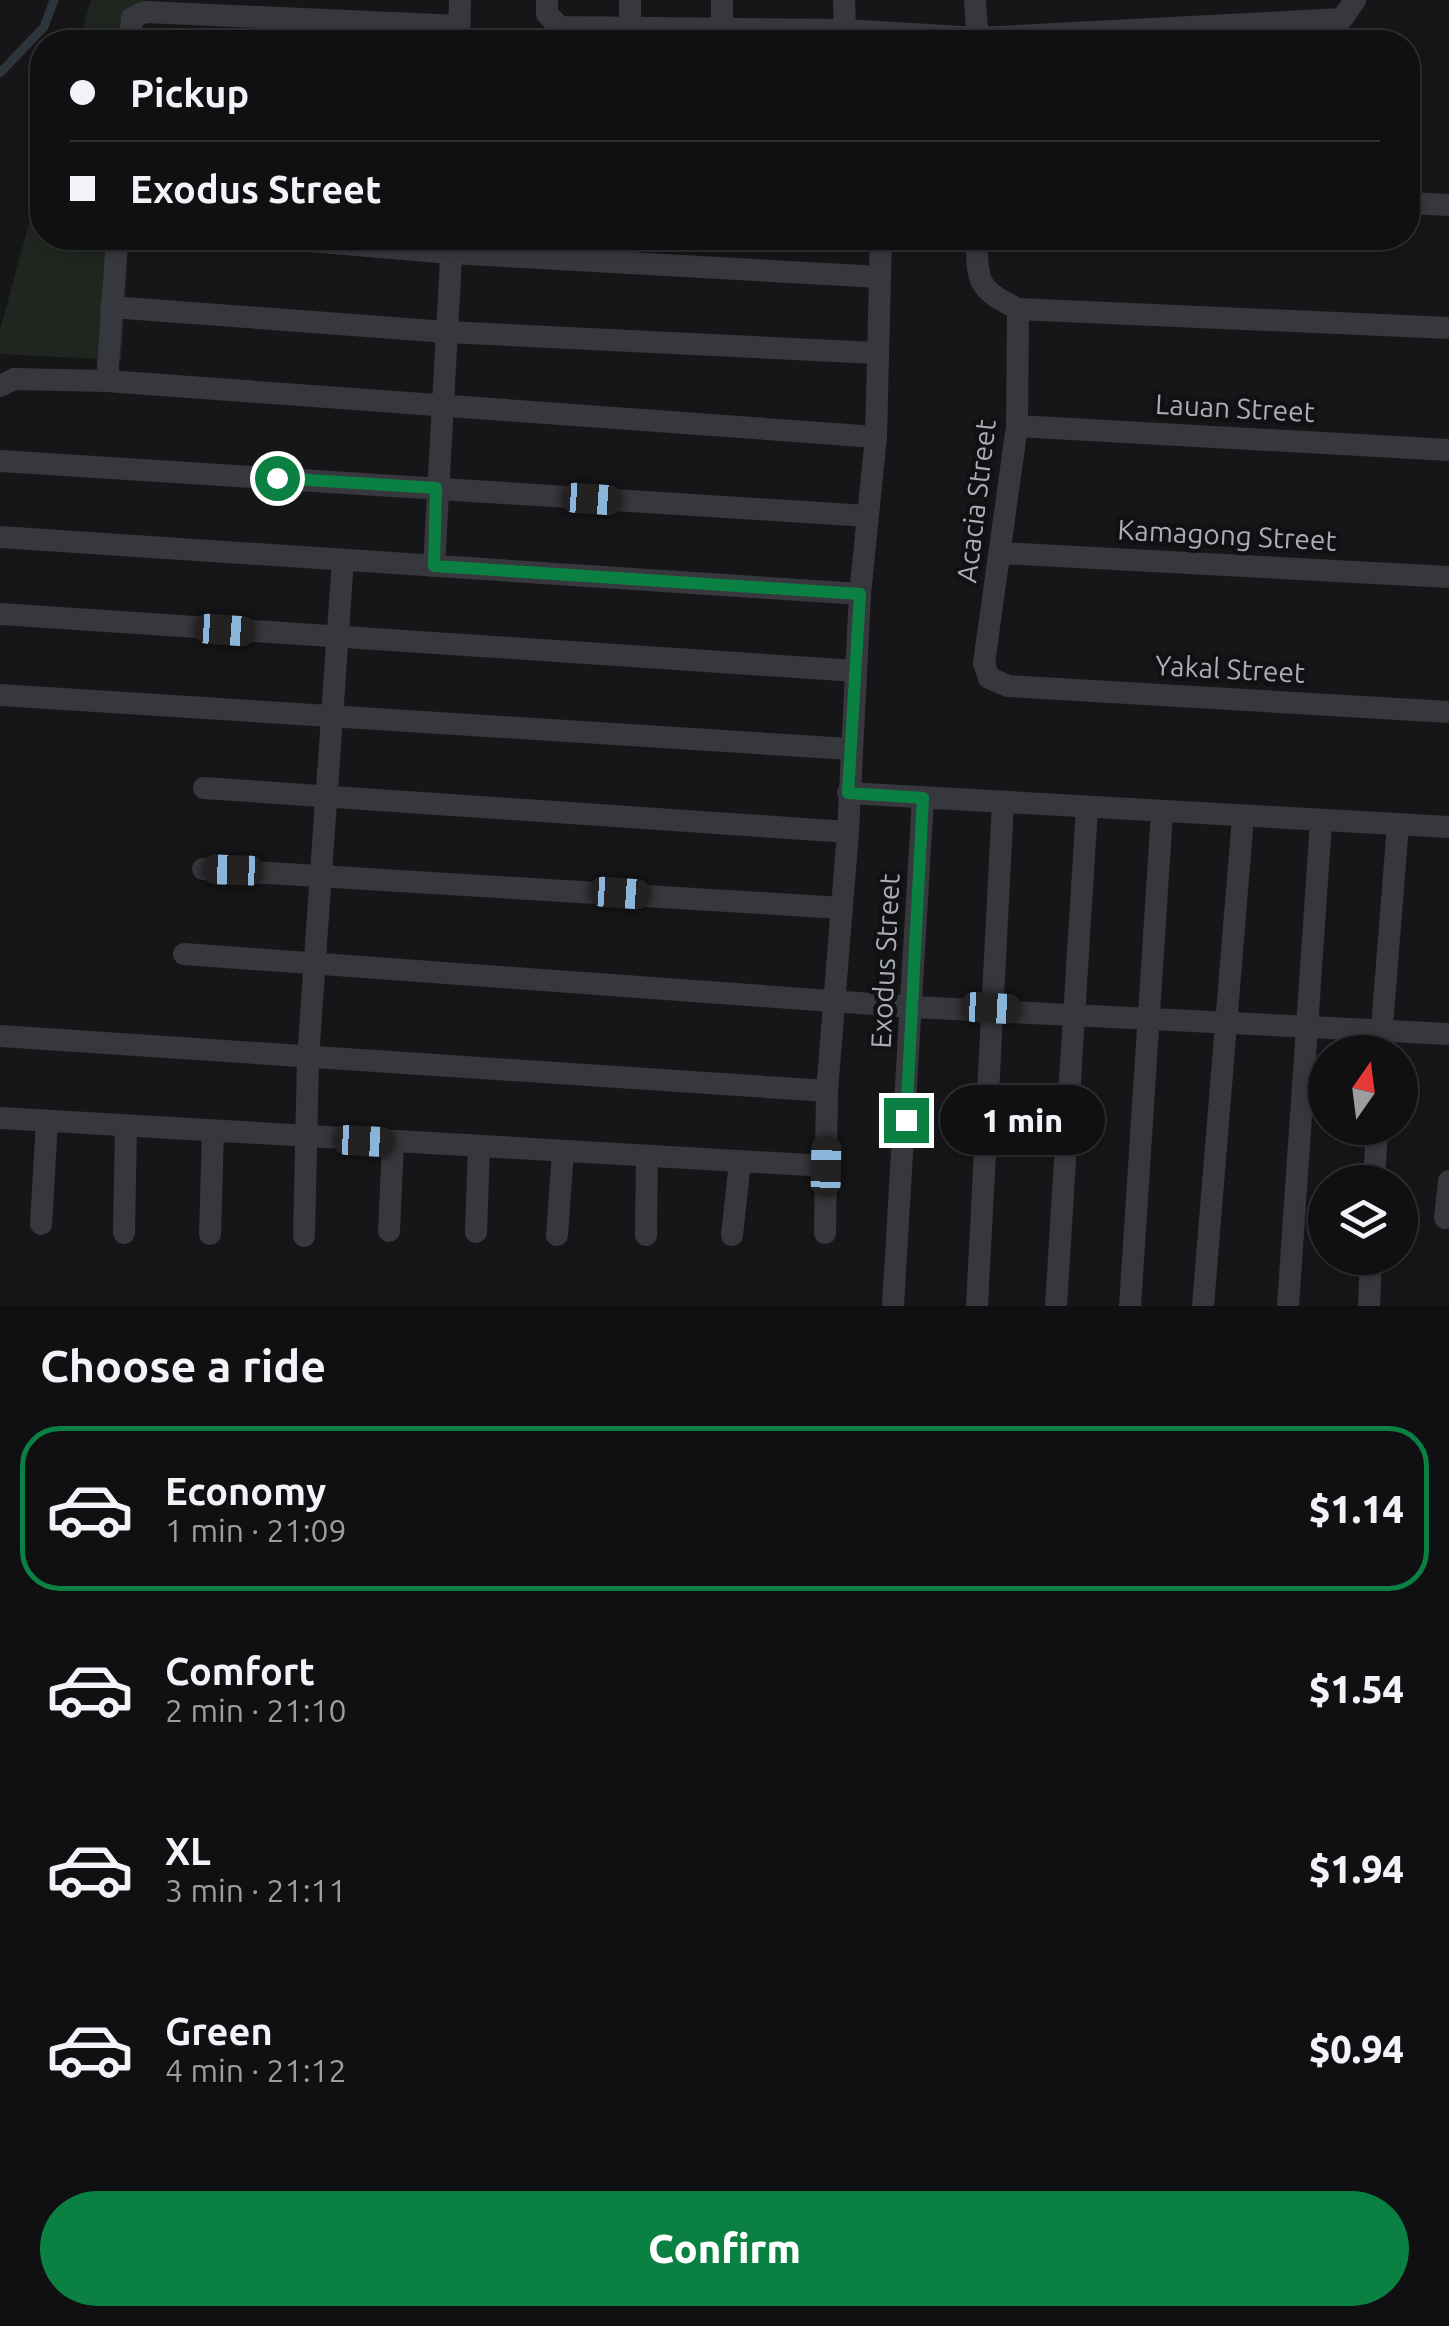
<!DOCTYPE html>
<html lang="en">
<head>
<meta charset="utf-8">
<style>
	body { margin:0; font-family:Ubuntu,sans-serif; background:#19191b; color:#f1f3f6; height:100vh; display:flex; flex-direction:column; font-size:38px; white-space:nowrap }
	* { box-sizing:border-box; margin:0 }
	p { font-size:32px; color:#9c9d9f }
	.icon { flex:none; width:55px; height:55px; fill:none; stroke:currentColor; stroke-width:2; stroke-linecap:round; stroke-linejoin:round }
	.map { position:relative; height:1306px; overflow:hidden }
	.details { display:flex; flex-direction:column; background:#101012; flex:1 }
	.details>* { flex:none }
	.hud { position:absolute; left:30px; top:30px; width:1390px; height:220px; border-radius:40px; box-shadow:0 2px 8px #0004,0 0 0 2px #303032; display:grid; align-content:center; height:220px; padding:0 40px; background:#101012 }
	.needle { width:65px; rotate:14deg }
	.buttons { position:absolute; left:1308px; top:1035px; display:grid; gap:20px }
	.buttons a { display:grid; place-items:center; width:110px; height:110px; border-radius:50%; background:#101012; box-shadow:0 2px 8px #0004,0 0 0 2px #303032; font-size:50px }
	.end { position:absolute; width:45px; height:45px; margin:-22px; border:12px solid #0b8043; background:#fff; box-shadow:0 0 0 5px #fff }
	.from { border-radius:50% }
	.bubble { position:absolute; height:70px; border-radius:35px; background:#101012; box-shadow:0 2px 8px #0004,0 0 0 2px #303032; font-size:32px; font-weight:800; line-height:70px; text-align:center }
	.car { position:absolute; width:30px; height:60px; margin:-30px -15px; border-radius:12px; box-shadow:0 0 8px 2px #0007; background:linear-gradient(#222 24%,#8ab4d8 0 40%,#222 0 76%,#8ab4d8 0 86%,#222 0) }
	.hud b { display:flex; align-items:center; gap:35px; height:95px; font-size:38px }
	.hud b+b { border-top:2px solid #303032 }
	.hud i { width:25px; height:25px; background:#f1f3f6 }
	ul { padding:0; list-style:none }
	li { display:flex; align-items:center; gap:30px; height:165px; margin:0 20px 15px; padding:0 20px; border:5px solid transparent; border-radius:40px }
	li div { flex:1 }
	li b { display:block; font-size:38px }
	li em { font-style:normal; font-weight:800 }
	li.active { border-color:#0b8043 }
	li>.icon { width:90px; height:90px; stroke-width:1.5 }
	h2 { padding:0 40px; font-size:45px; line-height:120px }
	.action { display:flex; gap:20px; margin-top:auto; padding:20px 40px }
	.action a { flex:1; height:115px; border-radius:60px; background:#0b8043; color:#fff; font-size:40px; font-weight:800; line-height:115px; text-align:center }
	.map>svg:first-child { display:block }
	.green { fill:#1e261f }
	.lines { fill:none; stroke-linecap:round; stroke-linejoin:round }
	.stream { stroke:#2c353c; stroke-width:9 }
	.minor { stroke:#37383d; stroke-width:22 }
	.route { stroke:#0b8043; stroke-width:12 }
	.labels { text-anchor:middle; stroke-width:9; stroke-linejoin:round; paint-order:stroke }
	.street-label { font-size:28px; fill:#a8adb8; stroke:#111113 }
</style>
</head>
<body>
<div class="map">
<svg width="1449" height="1306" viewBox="0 0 1449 1306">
	<rect width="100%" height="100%" fill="#161618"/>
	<g class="green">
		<polygon points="91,0 145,0 142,42 79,42"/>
		<polygon points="42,175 42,238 129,238 121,360 0,354 0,330"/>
	</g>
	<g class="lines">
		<polyline class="stream" points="0,73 44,27 54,0"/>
		<g class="minor">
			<polyline points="547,0 547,14 560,27 845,30 978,38 1342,19 1355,0"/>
			<polyline points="722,0 722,30"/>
			<polyline points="844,0 845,30"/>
			<polyline points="975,0 978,42"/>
			<polyline points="630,28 630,0"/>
			<polyline points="130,42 132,18 145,12 459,26"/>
			<polyline points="459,42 460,0"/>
			<polyline points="1408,203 1449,205"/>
			<polyline points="273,238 451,253 880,277"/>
			<path d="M977 238C977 282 977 289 1018 309L1449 328"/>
			<polyline points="111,307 447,332 876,353"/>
			<polyline points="1018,309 1017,426 984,663 989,678 1008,686 1449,712"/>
			<polyline points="107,381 117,238"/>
			<polyline points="0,386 14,379 107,381 876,437"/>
			<polyline points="1017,426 1449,450"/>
			<polyline points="0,461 867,516"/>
			<polyline points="0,537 860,594"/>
			<polyline points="1001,553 1449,577"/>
			<polyline points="434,566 452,241"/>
			<polyline points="0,614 856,671"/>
			<polyline points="0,695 849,749"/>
			<polyline points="204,788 848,832"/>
			<polyline points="848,793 1449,827"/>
			<polyline points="203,869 842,908"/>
			<polyline points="184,954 914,1007 1449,1034"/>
			<polyline points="0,1036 827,1091"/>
			<polyline points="1380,1052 1398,825"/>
			<polyline points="0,1118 826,1166"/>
			<polyline points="1374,1182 1377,1128"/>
			<polyline points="1445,1218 1449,1181"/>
			<polyline points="41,1224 47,1121"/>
			<polyline points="389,1231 393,1143"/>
			<polyline points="476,1232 479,1147"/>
			<polyline points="124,1233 126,1126"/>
			<polyline points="825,1233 827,1091 848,832 860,594 876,437 881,238"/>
			<polyline points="210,1234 213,1132"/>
			<polyline points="557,1235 563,1152"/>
			<polyline points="646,1235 647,1157"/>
			<polyline points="732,1235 740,1162"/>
			<polyline points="304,1236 308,1058 343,560"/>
			<polyline points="893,1306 923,798"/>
			<polyline points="977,1306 1003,803"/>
			<polyline points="1056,1306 1087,808"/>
			<polyline points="1130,1306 1162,813"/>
			<polyline points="1203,1306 1243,817"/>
			<polyline points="1288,1306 1321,822"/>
			<polyline points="1369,1306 1371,1258"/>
		</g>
	</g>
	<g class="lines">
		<polyline class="route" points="277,478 436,488 434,566 860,594 848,793 923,798 906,1120"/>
	</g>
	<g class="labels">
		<g class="street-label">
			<text transform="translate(1235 408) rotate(3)" y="10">Lauan Street</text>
			<text transform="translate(976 501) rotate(-83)" y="10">Acacia Street</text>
			<text transform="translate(1227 535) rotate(3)" y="10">Kamagong Street</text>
			<text transform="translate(1230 669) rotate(3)" y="10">Yakal Street</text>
			<text transform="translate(885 961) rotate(-87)" y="10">Exodus Street</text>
		</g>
	</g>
</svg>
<div class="buttons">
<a><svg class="needle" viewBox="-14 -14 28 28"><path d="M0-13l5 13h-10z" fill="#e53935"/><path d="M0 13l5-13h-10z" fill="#9c9d9f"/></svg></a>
<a><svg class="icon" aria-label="layers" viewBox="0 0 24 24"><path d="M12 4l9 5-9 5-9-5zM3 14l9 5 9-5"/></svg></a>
</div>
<i class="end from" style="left:277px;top:478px"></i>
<i class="end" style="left:906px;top:1120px"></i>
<div class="bubble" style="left:940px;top:1085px;width:165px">1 min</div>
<i class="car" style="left:592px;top:499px;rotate:94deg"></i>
<i class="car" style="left:225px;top:630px;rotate:94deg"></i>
<i class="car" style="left:233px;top:870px;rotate:272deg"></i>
<i class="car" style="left:620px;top:893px;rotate:94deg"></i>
<i class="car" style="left:991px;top:1008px;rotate:93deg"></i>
<i class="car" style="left:364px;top:1141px;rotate:93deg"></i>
<i class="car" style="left:826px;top:1166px;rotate:1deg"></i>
<div class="hud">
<b><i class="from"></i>Pickup</b>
<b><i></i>Exodus Street</b>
</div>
</div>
<section class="details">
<h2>Choose a ride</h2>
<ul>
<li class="active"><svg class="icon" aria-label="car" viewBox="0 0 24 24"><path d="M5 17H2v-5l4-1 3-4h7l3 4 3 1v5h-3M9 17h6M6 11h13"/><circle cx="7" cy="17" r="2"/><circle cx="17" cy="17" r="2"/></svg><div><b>Economy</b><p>1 min · 21:09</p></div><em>$1.14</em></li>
<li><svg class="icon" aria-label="car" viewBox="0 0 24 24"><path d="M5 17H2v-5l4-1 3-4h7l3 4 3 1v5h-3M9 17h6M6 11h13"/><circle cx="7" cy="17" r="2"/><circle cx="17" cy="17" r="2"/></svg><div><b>Comfort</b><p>2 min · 21:10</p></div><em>$1.54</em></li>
<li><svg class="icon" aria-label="car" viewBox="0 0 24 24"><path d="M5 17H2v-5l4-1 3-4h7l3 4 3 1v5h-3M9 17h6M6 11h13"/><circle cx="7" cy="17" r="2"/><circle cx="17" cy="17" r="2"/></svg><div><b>XL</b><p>3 min · 21:11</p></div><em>$1.94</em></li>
<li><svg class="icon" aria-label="car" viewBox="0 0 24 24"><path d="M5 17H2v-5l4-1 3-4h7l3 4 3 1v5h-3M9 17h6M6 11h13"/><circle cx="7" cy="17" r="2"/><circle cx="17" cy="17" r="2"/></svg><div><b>Green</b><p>4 min · 21:12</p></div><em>$0.94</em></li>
</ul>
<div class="action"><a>Confirm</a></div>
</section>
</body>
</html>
